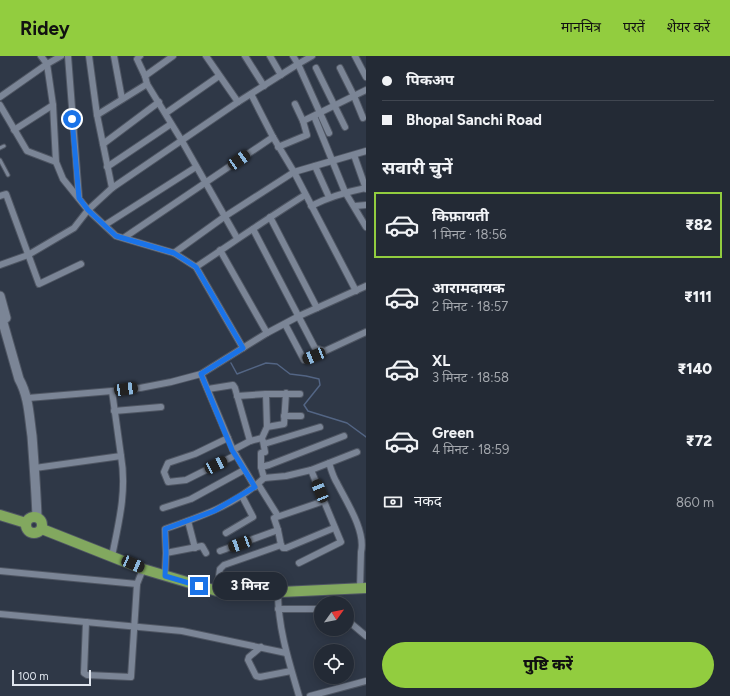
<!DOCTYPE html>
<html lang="hi">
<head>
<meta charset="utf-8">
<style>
	body { margin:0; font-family:Figtree,"Noto Sans Devanagari",sans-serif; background:#2f3641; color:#f1f3f6; height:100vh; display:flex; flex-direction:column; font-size:15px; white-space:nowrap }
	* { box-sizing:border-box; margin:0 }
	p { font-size:13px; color:#a3a7ad }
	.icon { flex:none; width:22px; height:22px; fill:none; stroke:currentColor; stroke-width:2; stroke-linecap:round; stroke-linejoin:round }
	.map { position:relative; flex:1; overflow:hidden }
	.details { display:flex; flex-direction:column; background:#232a35; width:364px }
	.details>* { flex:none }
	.guide { display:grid; align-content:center; height:88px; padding:0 16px; background:#232a35 }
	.needle { width:26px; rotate:57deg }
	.controls { position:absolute; left:314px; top:540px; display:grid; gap:8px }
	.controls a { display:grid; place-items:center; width:40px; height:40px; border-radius:50%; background:#232a35; box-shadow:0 2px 10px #0003,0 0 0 1px #404650; font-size:20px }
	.scale { position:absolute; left:12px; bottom:10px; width:79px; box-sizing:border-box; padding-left:4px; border:2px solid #dfe5ee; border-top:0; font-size:11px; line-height:14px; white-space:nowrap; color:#dfe5ee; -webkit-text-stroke:3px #2f3847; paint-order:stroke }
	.end { position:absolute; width:18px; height:18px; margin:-9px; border:5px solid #1a73e8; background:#fff; box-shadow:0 0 0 2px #fff }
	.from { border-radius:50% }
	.bubble { position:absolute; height:28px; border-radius:14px; background:#232a35; box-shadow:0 2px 10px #0003,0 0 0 1px #404650; font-size:13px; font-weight:800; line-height:28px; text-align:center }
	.car { position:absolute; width:12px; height:24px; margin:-12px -6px; border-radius:5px; box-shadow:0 0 3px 1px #0007; background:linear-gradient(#222 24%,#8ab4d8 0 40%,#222 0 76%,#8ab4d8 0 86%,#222 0) }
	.guide b { display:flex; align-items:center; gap:14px; height:38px; font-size:15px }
	.guide b+b { border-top:1px solid #404650 }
	.guide i { width:10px; height:10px; background:#f1f3f6 }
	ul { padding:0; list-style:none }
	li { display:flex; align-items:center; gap:12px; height:66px; margin:0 8px 6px; padding:0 8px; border:2px solid transparent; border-radius:0px }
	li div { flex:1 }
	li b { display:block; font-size:15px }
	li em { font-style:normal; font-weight:800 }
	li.selected { border-color:#92cd3f }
	li>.icon { width:36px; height:36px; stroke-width:1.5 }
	h2 { padding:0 16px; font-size:18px; line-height:48px }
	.pay { display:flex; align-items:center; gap:10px; height:44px; padding:0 16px; font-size:15px }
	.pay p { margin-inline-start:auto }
	.action { display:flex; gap:8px; margin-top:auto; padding:8px 16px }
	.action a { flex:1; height:46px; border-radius:24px; background:#92cd3f; color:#111; font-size:16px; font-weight:800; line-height:46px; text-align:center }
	header { display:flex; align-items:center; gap:24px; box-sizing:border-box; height:56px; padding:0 20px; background:#92cd3f; color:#111 }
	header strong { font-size:19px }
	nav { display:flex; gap:22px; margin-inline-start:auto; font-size:14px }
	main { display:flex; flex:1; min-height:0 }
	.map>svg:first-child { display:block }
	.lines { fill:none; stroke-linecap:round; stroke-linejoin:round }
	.stream { stroke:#536584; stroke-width:1.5 }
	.service-casing { stroke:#4f5663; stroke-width:5 }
	.minor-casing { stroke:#4f5663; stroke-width:8 }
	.secondary-casing { stroke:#4f5663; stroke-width:11 }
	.primary-casing { stroke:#4f5663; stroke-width:12 }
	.service { stroke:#7b8596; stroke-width:3 }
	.minor { stroke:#7b8596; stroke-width:6 }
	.secondary { stroke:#7b8596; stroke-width:9 }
	.primary { stroke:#82a85f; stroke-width:10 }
	.route { stroke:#1a73e8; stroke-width:5 }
</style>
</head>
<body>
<header>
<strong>Ridey</strong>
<nav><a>मानचित्र</a><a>परतें</a><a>शेयर करें</a></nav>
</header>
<main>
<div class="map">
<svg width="366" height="640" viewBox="0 0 366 640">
	<rect width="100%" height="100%" fill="#2f3847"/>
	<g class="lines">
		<polyline class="stream" points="231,307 237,318 266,307 277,308 290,318 306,320 319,323 320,329 304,349 308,355 347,367 366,381"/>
		<defs>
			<g id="service">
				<polyline points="0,92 4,90"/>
				<polyline points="0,104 8,119"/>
			</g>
			<g id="minor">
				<polyline points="41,0 47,8 53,49 56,106 63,123 88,154 116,180 174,197 196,211 243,292"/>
				<polyline points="68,0 79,142"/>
				<polyline points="89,0 97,59 112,132"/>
				<polyline points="114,0 122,43"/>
				<polyline points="140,0 137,3 145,20 147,28 182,85 237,182"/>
				<polyline points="206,0 238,46"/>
				<polyline points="245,0 264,30"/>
				<polyline points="270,0 281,19"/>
				<polyline points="293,0 298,8 329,77"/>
				<polyline points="355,0 366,21"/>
				<polyline points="316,12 345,71"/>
				<polyline points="340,12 354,40 363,62"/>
				<polyline points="145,20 173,0"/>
				<polyline points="251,38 273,81 294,116 356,235"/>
				<polyline points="0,41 47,8 61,0"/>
				<polyline points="0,49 27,95 56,106"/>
				<polyline points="166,57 219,20"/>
				<polyline points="97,59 147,28"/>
				<polyline points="314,60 345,136 366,171"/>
				<polyline points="303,65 366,34"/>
				<polyline points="14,74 53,49"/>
				<polyline points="103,88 159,46"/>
				<polyline points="278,91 307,79 303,65 295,48"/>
				<polyline points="354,99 366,133"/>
				<polyline points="315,110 329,141"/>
				<polyline points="107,111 171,68"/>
				<polyline points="0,140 6,138 39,228 81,208"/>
				<path d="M311 150C329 141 346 136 366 132"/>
				<polyline points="355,150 366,149"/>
				<polyline points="270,161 317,252"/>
				<polyline points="105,169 196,111"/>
				<polyline points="253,173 315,292 325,295"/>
				<polyline points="125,181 273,81"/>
				<polyline points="220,194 267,277"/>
				<polyline points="174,197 224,161 294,116 366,95"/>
				<polyline points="0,209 28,199 74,172 88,154 112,132 238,46 298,8 312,0"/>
				<path d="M196 211C232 187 268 162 305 139"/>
				<polyline points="285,268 304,304 325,295 366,276"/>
				<polyline points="201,318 233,394 255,431"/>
				<polyline points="208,333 233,329 235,332 250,385"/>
				<polyline points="237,340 266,338 300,338"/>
				<polyline points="28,342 112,335 140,332 171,326 201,318 267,277 299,260 366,230"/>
				<polyline points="114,355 161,351"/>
				<polyline points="284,360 301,360"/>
				<polyline points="267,371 284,368 286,337"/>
				<polyline points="228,382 195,398 168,407 164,416 168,426 186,424 236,399"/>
				<polyline points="263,385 265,396 261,397 261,411 264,422"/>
				<polyline points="264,388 320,371"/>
				<polyline points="233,394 250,385 262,382 267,371 266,338"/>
				<path d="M329 407C331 413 333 421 337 427 346 445 366 475 361 496L360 533"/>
				<polyline points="261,411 269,409 344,380"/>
				<polyline points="35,412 121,400 112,335"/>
				<polyline points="258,428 278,460"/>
				<polyline points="163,452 191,443 244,414"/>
				<polyline points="188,465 195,492"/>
				<polyline points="226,477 253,461 242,440"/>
				<polyline points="281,489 278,474 274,462 324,445"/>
				<polyline points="220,495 278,474"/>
				<polyline points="166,497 202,490 206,497"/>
				<path d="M112 500C119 466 127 434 121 400"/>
				<polyline points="299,507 341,486 311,414"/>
				<polyline points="0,515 137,528"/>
				<path d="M165 520 166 497 165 473C200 461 237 448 264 422L286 420 311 414 357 396"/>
				<polyline points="217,535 220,513 224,509 281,489 283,492 286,492 334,472"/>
				<path d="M278 537C278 572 289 606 299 640"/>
				<polyline points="278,553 321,553"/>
				<polyline points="0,558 182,575 286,597"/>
				<polyline points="347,564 366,580"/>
				<polyline points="86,566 84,617 87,619 131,621 137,528 143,513"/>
				<polyline points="261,591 249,601 248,604 256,620 260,621 291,615"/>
				<polyline points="310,640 366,625"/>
			</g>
			<g id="secondary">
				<polyline points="0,240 6,262"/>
				<path d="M0 256 19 323C29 341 29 360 32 380 34 407 36 434 37 461"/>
			</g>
			<g id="primary">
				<polyline points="0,459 26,467"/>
				<circle cx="34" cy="469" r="8"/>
				<polyline points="42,473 143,513 217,535 240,538 366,532"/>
			</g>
		</defs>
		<use href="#service" class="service-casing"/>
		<use href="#minor" class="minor-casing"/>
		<use href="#secondary" class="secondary-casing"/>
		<use href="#primary" class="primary-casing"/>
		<use href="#service" class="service"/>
		<use href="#minor" class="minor"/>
		<use href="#secondary" class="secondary"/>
		<use href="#primary" class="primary"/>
	</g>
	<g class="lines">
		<polyline class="route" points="72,63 79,142 88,154 116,180 174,197 196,211 243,292 201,318 232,394 255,431 214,455 165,473 166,497 165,520 199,530"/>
	</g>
</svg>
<div class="controls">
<a><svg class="needle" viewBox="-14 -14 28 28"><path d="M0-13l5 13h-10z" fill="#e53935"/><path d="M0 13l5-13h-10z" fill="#a3a7ad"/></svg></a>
<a><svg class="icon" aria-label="locate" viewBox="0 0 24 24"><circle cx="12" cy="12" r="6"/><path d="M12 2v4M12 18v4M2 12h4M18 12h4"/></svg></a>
</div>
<div class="scale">100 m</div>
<i class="end from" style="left:72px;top:63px"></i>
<i class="end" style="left:199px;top:530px"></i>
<div class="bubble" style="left:213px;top:516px;width:74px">3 मिनट</div>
<i class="car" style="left:239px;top:104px;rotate:56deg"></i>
<i class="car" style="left:314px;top:300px;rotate:248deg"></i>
<i class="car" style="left:126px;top:333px;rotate:82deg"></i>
<i class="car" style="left:216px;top:409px;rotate:64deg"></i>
<i class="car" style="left:320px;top:435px;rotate:338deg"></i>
<i class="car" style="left:240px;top:488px;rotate:250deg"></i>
<i class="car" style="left:133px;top:508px;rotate:113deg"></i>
</div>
<section class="details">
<div class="guide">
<b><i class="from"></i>पिकअप</b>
<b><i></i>Bhopal Sanchi Road</b>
</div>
<h2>सवारी चुनें</h2>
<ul>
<li class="selected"><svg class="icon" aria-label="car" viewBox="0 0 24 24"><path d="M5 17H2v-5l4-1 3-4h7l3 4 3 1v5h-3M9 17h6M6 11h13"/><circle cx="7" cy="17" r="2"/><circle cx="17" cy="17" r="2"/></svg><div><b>किफ़ायती</b><p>1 मिनट · 18:56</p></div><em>₹82</em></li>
<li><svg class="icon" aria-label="car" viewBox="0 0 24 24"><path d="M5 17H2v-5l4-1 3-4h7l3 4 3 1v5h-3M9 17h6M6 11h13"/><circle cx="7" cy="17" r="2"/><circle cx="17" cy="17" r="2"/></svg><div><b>आरामदायक</b><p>2 मिनट · 18:57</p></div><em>₹111</em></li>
<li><svg class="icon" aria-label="car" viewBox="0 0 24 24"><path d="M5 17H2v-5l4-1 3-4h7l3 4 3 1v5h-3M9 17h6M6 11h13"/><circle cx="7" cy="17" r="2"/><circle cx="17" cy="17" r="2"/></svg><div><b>XL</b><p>3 मिनट · 18:58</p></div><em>₹140</em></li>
<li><svg class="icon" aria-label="car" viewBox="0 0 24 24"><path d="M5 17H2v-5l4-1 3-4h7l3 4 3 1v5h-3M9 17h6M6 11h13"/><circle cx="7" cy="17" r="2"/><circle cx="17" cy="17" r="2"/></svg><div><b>Green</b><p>4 मिनट · 18:59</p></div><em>₹72</em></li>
</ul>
<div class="pay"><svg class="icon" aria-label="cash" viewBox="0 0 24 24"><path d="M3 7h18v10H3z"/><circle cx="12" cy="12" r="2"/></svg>नकद<p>860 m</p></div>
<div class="action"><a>पुष्टि करें</a></div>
</section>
</main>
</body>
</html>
